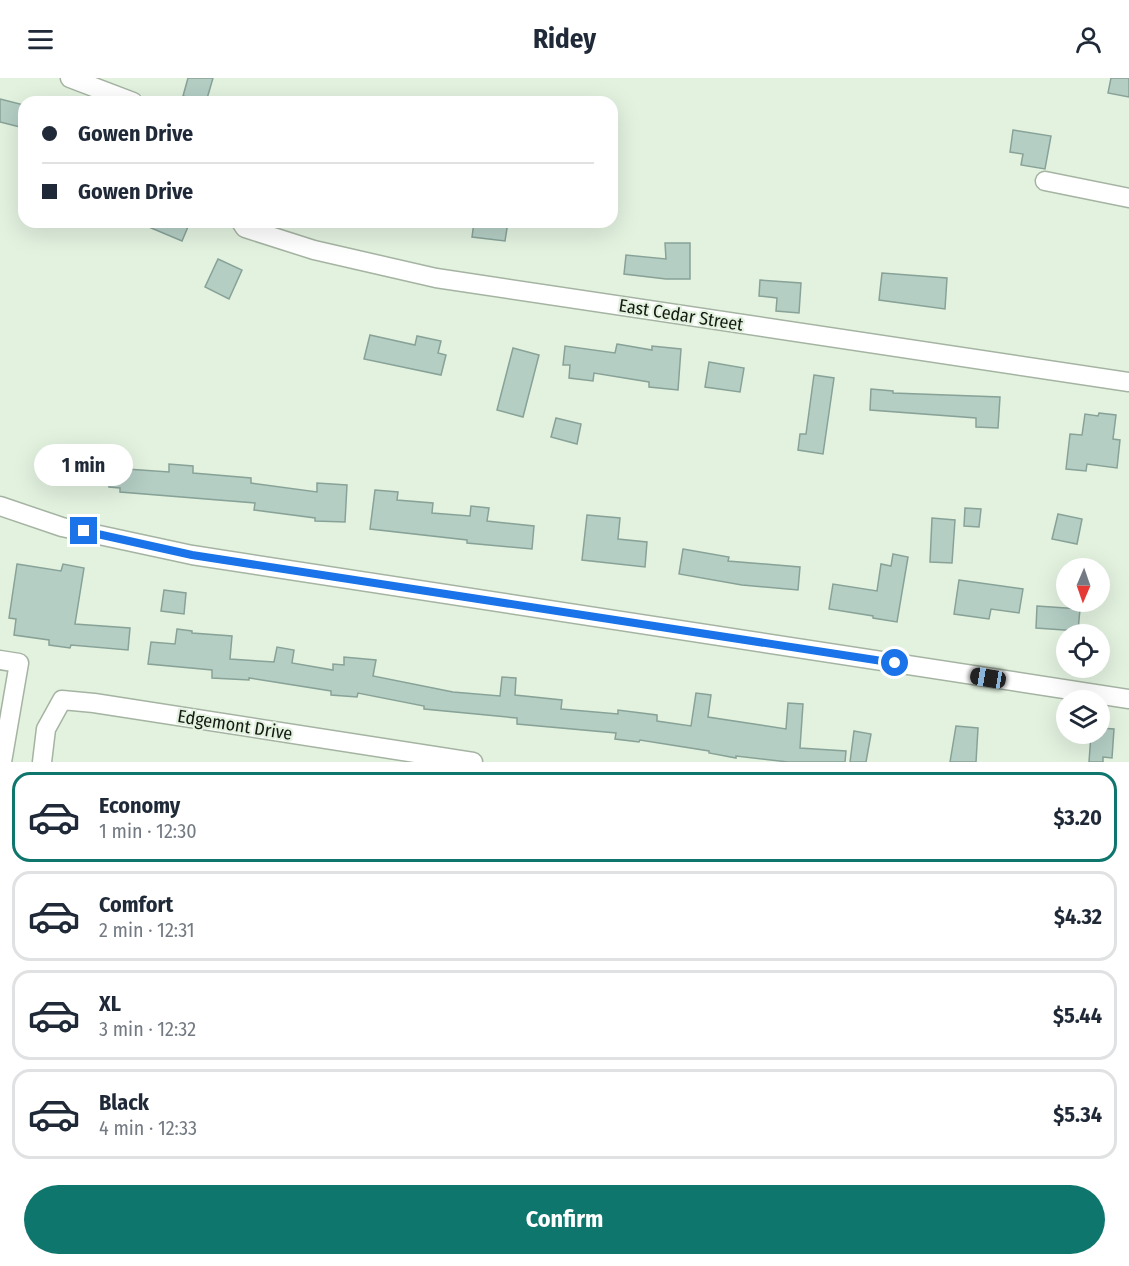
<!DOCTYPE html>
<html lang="en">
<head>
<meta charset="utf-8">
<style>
	body { margin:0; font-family:"Fira Sans Condensed",sans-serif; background:#f2f2f3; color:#1f2937; height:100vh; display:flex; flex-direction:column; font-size:22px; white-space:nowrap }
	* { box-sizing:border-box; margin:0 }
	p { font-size:20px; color:#747a83 }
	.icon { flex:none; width:33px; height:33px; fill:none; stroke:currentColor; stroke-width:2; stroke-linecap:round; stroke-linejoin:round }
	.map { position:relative; height:684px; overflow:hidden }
	.sheet { display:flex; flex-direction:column; background:#fff; flex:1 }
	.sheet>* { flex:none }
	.banner { position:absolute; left:18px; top:18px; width:600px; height:132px; border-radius:18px; box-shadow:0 6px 24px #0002; display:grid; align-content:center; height:132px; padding:0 24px; background:#fff }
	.needle { width:39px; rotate:182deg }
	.controls { position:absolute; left:1056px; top:480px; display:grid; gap:12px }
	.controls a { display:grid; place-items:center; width:54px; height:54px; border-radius:50%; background:#fff; box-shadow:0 6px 24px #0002; font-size:30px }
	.end { position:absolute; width:27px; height:27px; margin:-14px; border:8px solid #1a73e8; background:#fff; box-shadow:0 0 0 3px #fff }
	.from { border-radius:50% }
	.bubble { position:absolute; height:42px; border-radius:21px; background:#fff; box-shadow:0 6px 24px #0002; font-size:20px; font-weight:700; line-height:42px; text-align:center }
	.car { position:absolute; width:18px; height:36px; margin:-18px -9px; border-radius:8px; box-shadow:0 0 4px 2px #0007; background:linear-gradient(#222 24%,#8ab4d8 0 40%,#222 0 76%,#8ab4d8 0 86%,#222 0) }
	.banner b { display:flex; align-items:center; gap:21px; height:57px; font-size:22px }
	.banner b+b { border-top:2px solid #e0e1e3 }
	.banner i { width:15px; height:15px; background:#1f2937 }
	ul { padding:10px 0 0; list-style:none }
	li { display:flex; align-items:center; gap:18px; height:90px; margin:0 12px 9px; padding:0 12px; border:3px solid #e0e1e3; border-radius:18px }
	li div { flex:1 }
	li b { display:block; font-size:22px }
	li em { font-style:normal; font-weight:700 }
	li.on { border-color:#0f766e }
	li>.icon { width:54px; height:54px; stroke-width:1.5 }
	.action { display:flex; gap:12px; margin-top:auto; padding:12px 24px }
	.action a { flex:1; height:69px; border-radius:36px; background:#0f766e; color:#fff; font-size:24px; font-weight:700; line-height:69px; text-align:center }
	header { display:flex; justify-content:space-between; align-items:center; height:78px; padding:0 24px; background:#fff; font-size:27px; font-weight:700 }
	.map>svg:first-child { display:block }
	.building { fill:#b4cec4; stroke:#88a298; stroke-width:1.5 }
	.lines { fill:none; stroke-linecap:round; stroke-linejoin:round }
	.street-casing { stroke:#a5b4a2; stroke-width:21 }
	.street { stroke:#fff; stroke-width:18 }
	.route { stroke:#1a73e8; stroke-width:8 }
	.labels { text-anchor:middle; stroke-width:4.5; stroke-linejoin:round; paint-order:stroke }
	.street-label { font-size:18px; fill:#151a13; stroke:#e2f2df }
</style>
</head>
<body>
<header><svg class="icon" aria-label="menu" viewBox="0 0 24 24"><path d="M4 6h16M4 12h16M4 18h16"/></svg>Ridey<svg class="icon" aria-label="person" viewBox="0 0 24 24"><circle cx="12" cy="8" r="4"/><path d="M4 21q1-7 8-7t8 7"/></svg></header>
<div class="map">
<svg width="1129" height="684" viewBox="0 0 1129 684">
	<rect width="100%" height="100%" fill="#e2f2df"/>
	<g class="building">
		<polygon points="188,0 213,0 206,24 183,18"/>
		<polygon points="1111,0 1129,0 1129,19 1108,15"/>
		<polygon points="0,21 24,27 24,50 0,44"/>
		<polygon points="1013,52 1051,58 1045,91 1021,87 1023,76 1010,74"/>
		<polygon points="137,144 190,144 182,163"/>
		<polygon points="474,144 508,144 505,163 472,159"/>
		<polygon points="665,165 690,165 690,201 666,201 624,196 626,177 666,181"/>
		<polygon points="218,181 242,192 229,221 205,209"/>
		<polygon points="882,195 947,200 945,231 879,222"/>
		<polygon points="760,202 801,205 799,235 776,233 777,220 759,218"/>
		<polygon points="370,257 415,267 417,258 441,263 438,275 446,277 441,297 364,281"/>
		<polygon points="617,266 652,272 652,268 681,271 678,312 649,309 649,304 594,295 593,303 569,300 570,287 563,287 565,268 615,275"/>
		<polygon points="513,270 539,277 523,339 497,332"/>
		<polygon points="709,284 744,290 740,314 705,309"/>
		<polygon points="814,297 834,300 823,376 798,372 800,356 806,356"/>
		<polygon points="871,311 893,313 893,315 1000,319 998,350 976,349 976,340 870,332"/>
		<polygon points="1099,335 1116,337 1113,361 1120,362 1117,390 1087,386 1086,393 1066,391 1070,356 1082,357 1085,336 1098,338"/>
		<polygon points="556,340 581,346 577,366 551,359"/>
		<polygon points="111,381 128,382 127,391 169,394 169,386 193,388 193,395 251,400 251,405 317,414 317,405 347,407 345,444 315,443 315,440 254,432 255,425 120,414 120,410 109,409"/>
		<polygon points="375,412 398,414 397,422 433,425 432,435 470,438 471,428 489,430 487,443 534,448 532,471 467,465 467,462 370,451"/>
		<polygon points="965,430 981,431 979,449 964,448"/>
		<polygon points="1058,436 1082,441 1077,466 1052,461"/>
		<polygon points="587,437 620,440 618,461 647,464 645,489 582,482"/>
		<polygon points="932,440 955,442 952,485 930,484"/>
		<polygon points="683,471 729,479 728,483 800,489 798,512 742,507 679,496"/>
		<polygon points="893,476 908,479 897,544 873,540 873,538 829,531 833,506 877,513 881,486 891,488"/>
		<polygon points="17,486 61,493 63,486 84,490 75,546 130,550 128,572 71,567 70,570 49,567 49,562 14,557 16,541 9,540"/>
		<polygon points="959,502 1023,511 1019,535 991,531 989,541 954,536"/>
		<polygon points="164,512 186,515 184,536 161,533"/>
		<polygon points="1037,528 1080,531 1078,553 1036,550"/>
		<polygon points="177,551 192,553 192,555 232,558 230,581 274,584 277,569 294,572 292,585 333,592 333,586 344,587 344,579 376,582 373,598 453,614 500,618 502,599 516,600 515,617 562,622 561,631 618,636 618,632 657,637 657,643 691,648 696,615 711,617 708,639 786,651 788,625 803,626 800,670 846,673 845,684 788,684 736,678 736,680 709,675 709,673 640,662 639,664 615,661 616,655 517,646 517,640 424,631 424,628 358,615 357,619 331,617 331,613 249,600 249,602 212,600 212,592 148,586 151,564 175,566"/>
		<polygon points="956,648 978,650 976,684 950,684"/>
		<polygon points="1100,650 1114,651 1112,680 1103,679 1103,684 1089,684 1091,656 1100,656"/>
		<polygon points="854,653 871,656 866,684 850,684"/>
	</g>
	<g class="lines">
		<defs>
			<g id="street">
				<polyline points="70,0 133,24"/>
				<polyline points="1045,103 1129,120"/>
				<polyline points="241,144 245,150 314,172 436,200 1129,304"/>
				<polyline points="0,428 62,449 192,477 1129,621"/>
				<polyline points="0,582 19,585 2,684"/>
				<polyline points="42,684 46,651 62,622 94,625 473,684"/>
			</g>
		</defs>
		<use href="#street" class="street-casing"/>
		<use href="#street" class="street"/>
	</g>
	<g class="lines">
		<polyline class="route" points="84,453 192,477 895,585"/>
	</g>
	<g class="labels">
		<g class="street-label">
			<text transform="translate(681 237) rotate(9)" y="6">East Cedar Street</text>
			<text transform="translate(235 647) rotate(9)" y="6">Edgemont Drive</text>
		</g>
	</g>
</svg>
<div class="controls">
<a><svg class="needle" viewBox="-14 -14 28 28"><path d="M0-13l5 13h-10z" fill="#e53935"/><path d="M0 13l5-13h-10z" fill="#747a83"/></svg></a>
<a><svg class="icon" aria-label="locate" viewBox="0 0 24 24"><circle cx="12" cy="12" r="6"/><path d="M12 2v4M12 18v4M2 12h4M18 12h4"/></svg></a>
<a><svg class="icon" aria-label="layers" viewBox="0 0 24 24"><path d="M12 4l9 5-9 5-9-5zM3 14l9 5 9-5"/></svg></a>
</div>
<i class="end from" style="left:895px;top:585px"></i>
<i class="end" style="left:84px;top:453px"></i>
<div class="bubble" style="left:34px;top:366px;width:99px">1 min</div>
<i class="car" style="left:988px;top:600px;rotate:279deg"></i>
<div class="banner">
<b><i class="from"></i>Gowen Drive</b>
<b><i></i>Gowen Drive</b>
</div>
</div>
<section class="sheet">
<ul>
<li class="on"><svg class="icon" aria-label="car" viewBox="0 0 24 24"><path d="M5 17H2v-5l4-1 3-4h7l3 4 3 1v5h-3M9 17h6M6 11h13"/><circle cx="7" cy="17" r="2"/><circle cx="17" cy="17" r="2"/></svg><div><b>Economy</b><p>1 min · 12:30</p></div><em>$3.20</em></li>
<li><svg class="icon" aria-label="car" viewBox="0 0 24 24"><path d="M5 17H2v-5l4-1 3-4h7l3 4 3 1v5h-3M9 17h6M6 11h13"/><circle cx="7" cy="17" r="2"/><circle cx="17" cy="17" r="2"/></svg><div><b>Comfort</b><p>2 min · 12:31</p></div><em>$4.32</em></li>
<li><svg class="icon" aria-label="car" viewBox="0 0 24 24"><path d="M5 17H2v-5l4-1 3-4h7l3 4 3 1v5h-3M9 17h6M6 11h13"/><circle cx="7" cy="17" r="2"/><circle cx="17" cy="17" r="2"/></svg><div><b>XL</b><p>3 min · 12:32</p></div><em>$5.44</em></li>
<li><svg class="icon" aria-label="car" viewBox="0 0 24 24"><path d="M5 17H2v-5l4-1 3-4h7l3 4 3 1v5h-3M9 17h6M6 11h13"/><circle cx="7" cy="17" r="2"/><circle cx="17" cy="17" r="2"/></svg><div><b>Black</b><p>4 min · 12:33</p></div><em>$5.34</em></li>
</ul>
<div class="action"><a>Confirm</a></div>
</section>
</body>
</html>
